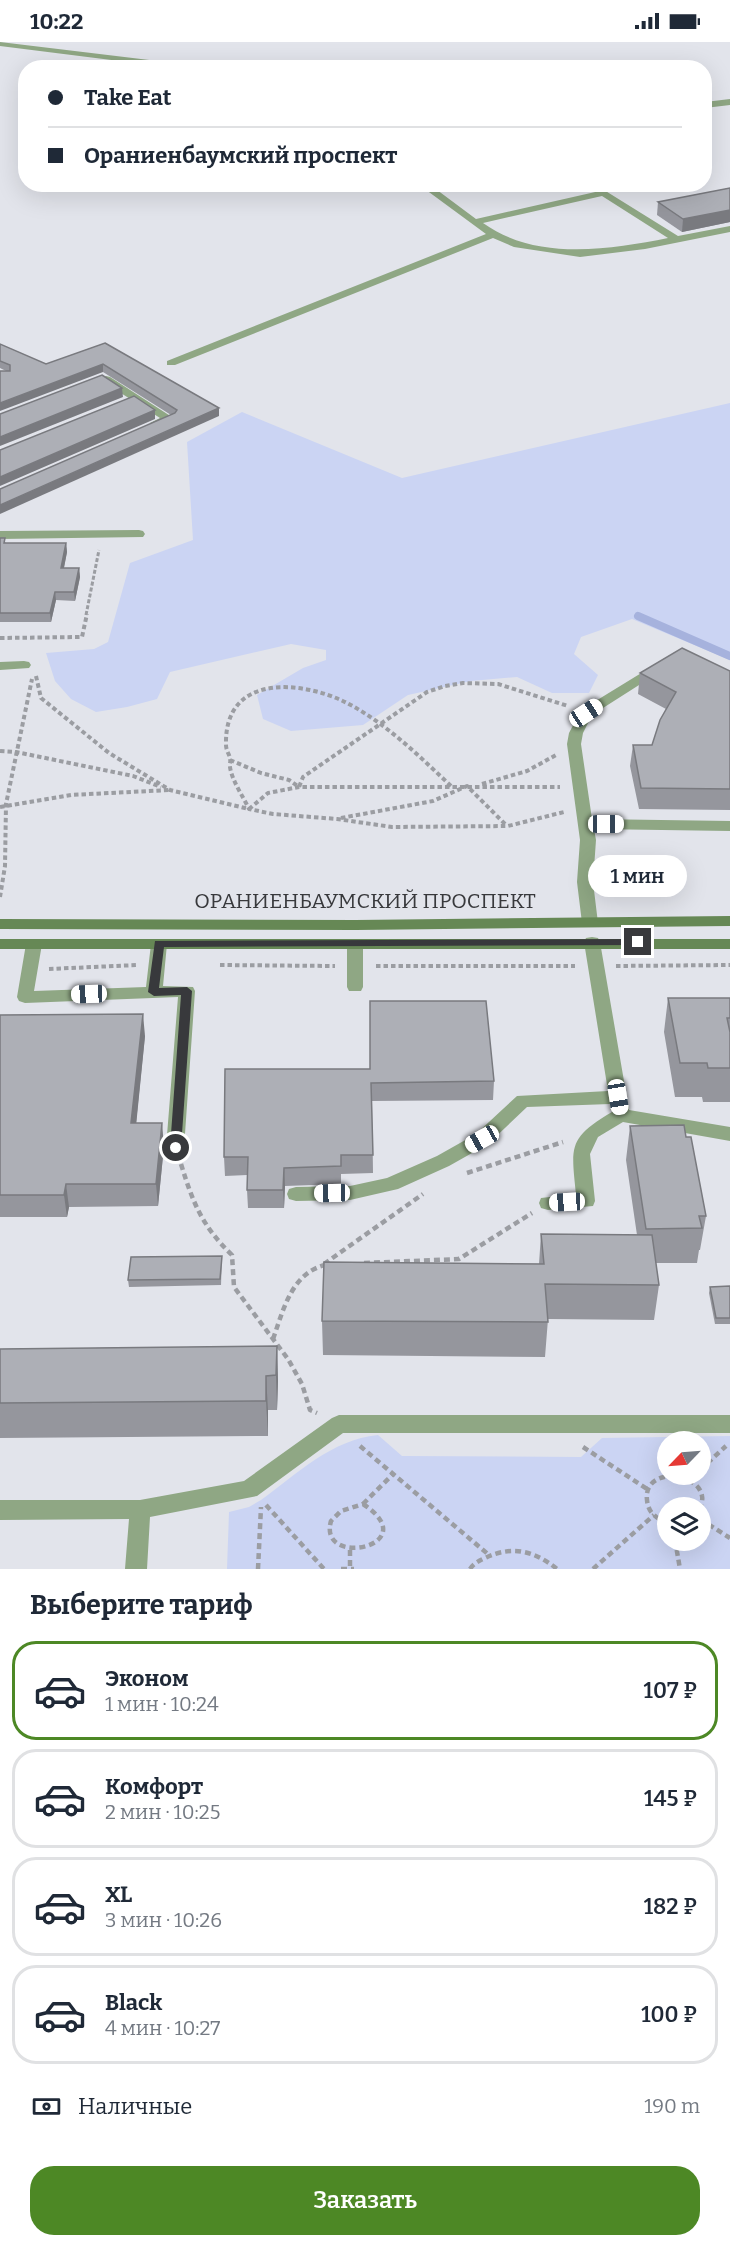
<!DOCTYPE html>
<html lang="ru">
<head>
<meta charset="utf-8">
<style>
	body { margin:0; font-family:Bitter,serif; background:#f2f2f3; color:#1f2937; height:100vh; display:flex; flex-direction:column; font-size:22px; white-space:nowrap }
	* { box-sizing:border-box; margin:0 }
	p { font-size:20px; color:#747a83 }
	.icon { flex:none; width:33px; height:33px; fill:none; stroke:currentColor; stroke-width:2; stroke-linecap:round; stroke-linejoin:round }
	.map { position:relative; height:1527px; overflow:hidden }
	.sheet { display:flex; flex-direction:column; background:#fff; flex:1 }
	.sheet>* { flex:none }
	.hud { position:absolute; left:18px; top:18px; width:694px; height:132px; border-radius:24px; box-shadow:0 6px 24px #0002; display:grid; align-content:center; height:132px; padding:0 30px; background:#fff }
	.needle { width:39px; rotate:245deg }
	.tools { position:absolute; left:657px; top:1389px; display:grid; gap:12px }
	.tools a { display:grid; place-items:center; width:54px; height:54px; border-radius:50%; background:#fff; box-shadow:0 6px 24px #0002; font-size:30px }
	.end { position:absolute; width:27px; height:27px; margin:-14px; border:8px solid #38393c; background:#fff; box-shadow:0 0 0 3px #fff }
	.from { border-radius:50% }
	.bubble { position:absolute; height:42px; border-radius:21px; background:#fff; box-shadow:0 6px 24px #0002; font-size:20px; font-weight:600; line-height:42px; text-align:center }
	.car { position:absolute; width:18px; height:36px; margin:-18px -9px; border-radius:8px; box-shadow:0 0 4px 2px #0007; background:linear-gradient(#fff 24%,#345 0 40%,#fff 0 76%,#345 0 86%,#fff 0) }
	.hud b { display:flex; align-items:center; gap:21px; height:57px; font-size:22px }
	.hud b+b { border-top:2px solid #e0e1e3 }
	.hud i { width:15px; height:15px; background:#1f2937 }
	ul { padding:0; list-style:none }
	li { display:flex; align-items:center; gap:18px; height:99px; margin:0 12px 9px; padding:0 18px; border:3px solid #e0e1e3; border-radius:24px }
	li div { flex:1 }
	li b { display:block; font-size:22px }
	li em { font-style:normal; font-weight:600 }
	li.current { border-color:#4d8825 }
	li>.icon { width:54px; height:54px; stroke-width:1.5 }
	h2 { padding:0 30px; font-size:27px; line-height:72px }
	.pay { display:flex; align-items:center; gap:15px; height:66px; padding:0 30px; font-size:22px }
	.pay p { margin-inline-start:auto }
	.primary-button { display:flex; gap:12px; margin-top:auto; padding:12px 30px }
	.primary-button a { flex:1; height:69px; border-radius:24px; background:#4d8825; color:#fff; font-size:24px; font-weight:600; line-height:69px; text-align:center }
	.status { display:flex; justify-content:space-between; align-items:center; height:42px; padding:0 30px; background:#fff; direction:ltr }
	.status svg { height:16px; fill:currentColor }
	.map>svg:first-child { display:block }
	.green { fill:#cbd4f3; fill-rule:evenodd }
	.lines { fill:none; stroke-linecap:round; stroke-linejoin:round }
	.stream { stroke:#a6b2dd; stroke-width:8 }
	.path-far2 { stroke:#9b9da2; stroke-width:3; stroke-dasharray:4 2; stroke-linecap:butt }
	.path-far1 { stroke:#9b9da2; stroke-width:4; stroke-dasharray:4.5 3; stroke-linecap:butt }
	.path { stroke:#9b9da2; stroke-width:4.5; stroke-dasharray:6 4; stroke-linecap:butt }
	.service { fill:#8fa784; fill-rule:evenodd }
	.secondary { fill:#685; fill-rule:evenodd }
	.wall { fill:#95969d }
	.shaded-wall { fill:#797a7f }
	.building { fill:#adafb6; stroke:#797a7f; stroke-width:1.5 }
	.route { fill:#38393c }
	.labels { text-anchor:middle; stroke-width:5; stroke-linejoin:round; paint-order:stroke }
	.street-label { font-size:21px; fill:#38393c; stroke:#e2e4eb }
</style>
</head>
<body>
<div class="status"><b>10:22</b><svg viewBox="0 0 49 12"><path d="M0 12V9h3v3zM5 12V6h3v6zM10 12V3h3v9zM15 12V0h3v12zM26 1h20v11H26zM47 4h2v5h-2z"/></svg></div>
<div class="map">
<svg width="730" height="1527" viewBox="0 0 730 1527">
	<rect width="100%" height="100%" fill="#e2e4eb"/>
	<g class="green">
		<polygon points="730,361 730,618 632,577 581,595 574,612 598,633 589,651 552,651 517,635 471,639 408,653 363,683 291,689 263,677 257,653 303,626 326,618 326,608 291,602 170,630 157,657 127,665 96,670 71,657 55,639 46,611 94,607 108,600 130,521 193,498 187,400 242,370 402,436"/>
		<path d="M378 1393 402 1414 581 1415 602 1396 730 1394V1527H227L229 1470 249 1465 261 1458C298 1431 331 1398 378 1393ZM668 1400H700V1432H668ZM668 1466H700V1498H668Z"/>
	</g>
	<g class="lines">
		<polyline class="stream" points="638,574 730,614"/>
		<polyline class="path-far2" points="86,573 99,508"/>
		<g class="path-far1">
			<polyline points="0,596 82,595 87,572"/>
			<polyline points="36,634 41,656 109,711 170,748 249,767 268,751 299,745 560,745"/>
			<polyline points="0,709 16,710 133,734 161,745"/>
			<polyline points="230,718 261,731 289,738 299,745 303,735 427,650 445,644 463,641 498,642 568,664"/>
			<polyline points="482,742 527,729 556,713"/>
			<path d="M451 744C419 714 387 682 347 661 302 638 224 631 226 703 226 708 229 712 230 716 231 724 229 718 230 725 232 739 243 754 249 767L273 772 337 777 392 785 508 784 564 770"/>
			<polyline points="0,765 71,753 169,748"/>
			<polyline points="341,776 433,759 467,744 507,784"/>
			<polyline points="0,855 5,824 6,762 32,637"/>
			<polyline points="220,923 335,924"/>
			<polyline points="376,924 575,924"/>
			<polyline points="616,924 730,923"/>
			<polyline points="49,927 137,923"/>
		</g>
		<g class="path">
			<path d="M181 1122C193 1161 202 1184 232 1213L234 1245 288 1317 302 1342 310 1368 317 1371"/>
			<polyline points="467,1131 563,1100"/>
			<polyline points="364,1221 459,1217 532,1171"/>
			<polyline points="324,1222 423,1152"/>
			<path d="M273 1297C284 1266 292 1229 329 1222"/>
			<polyline points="360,1404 489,1513"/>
			<polyline points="583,1405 647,1447"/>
			<polyline points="700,1428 726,1404"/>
			<polyline points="689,1438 695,1432"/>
			<path d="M363 1462C427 1504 317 1527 331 1479L341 1469Z"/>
			<polyline points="363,1462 394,1431"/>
			<polyline points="266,1463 324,1527"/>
			<polyline points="700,1477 730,1496"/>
			<path d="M668 1481C657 1477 648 1471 647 1458 643 1425 698 1429 702 1454 703 1458 701 1464 700 1468"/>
			<polyline points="675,1498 680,1527"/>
			<polyline points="350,1508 350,1527"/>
			<polyline points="258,1527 261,1465"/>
			<polyline points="341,1527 354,1527"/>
			<path d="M470 1527C474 1521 479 1519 485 1516 512 1503 535 1509 557 1527"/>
			<polyline points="593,1527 654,1473"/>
		</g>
		<g class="service">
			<polygon points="0,0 199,24 203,26 175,26 0,4"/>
			<polygon points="730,57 730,63 705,66 705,60"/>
			<path d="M418 142H429L476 177 604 148 678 194 730 184V190L645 207 580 215 514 205 493 196 175 323H167V319L486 192ZM602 154 668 196C608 208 536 219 483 181Z"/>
			<polygon points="106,334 110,335 175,377 158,385 150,385 150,381 160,376 102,339 100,337"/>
			<polygon points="139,488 143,489 145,492 143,495 0,497 0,489"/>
			<polygon points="24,619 29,620 31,623 29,626 0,628 0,620"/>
			<polygon points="656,622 663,626 661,629 592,673 583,691 581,702 592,777 730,779 730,789 594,787 596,798 593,840 598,881 596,885 584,885 582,881 577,840 580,798 567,702 569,691 581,668"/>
			<path d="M592 895 598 896 600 900 629 1068 730 1085V1099L623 1080 598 1095 590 1112 595 1159 593 1164 548 1168 541 1166 539 1161 541 1156 576 1152C571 1104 568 1096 612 1070L610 1062 527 1065 488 1102 449 1124 398 1147 350 1158 296 1159 289 1157 287 1152 289 1147 296 1145 350 1144 387 1136 437 1114 476 1092 517 1054 608 1049 584 900 586 896Z"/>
			<polygon points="34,897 40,898 42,902 34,949 146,945 151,902 153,898 165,898 167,902 163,944 193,945 195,949 184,1106 181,1111 175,1113 169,1111 166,1106 178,955 25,961 19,959 17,955 26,902 28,898"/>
			<polygon points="355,897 361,898 363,902 363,945 361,949 349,949 347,945 347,902 349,898"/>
			<polygon points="339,1373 730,1373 730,1391 343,1391 257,1454 150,1475 147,1527 125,1527 129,1477 0,1478 0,1458 140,1458 244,1439 332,1376"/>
		</g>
		<g class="secondary">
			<polygon points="730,874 730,884 356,888 0,887 0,877 356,878"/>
			<rect x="0" y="897" width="730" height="10"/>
		</g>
	</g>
	<g class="wall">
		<polygon points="730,146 730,180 682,190 657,173 658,160"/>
		<polygon points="105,301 219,366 219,374 171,373 103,330 6,329 0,326 0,302 46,322"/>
		<polygon points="0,496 6,501 66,501 67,510 64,526 79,526 80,535 75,559 56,558 51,580 0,580"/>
		<polygon points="730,629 730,768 639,767 630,724 633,703 652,703 666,667 638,652 640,631"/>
		<polygon points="668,956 730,956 730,1060 703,1060 702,1055 675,1055 664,990"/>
		<polygon points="0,973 145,994 136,1081 164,1104 158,1164 69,1165 67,1175 0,1175"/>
		<polygon points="225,1027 494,1039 493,1058 372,1059 373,1131 341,1132 341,1142 285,1144 284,1166 248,1166 247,1148 247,1133 225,1134 224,1115"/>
		<polygon points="630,1084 706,1174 700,1208 699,1208 697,1221 656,1221 659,1243 654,1278 548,1277 545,1315 323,1313 322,1279 539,1222 541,1192 637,1193 626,1118"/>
		<polygon points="222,1214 221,1243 129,1245 128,1238"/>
		<polygon points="730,1244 730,1282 715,1282 709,1251 710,1245"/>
		<polygon points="277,1304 278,1339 277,1368 268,1368 268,1394 0,1396 0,1307"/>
	</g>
	<g class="shaded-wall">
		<polygon points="730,168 730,180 682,190 683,177"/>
		<polygon points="103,322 103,330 0,369 0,361"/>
		<polygon points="122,346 123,355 0,404 0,395"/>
		<polygon points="219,366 219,374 0,472 0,463"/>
		<polygon points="155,368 155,377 0,444 0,435"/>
		<polygon points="66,501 67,510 62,535 61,526"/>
		<polygon points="79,526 80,535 75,559 74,550"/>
		<polygon points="55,550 56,558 51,580 50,571"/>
		<polygon points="143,972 145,994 134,1104 131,1081"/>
		<polygon points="162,1081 164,1104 158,1164 156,1142"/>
		<polygon points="284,1126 285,1144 284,1166 283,1148"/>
		<polygon points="66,1142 69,1165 67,1175 64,1153"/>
		<polygon points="277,1304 278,1339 277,1368 276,1333"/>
		<polygon points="266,1334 268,1368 268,1394 266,1359"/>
	</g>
	<g class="building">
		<polygon points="730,146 730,168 683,177 658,160"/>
		<polygon points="105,301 219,366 0,463 0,447 175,371 177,368 103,322 0,361 0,329 10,329 10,323 0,319 0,302 46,322"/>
		<polygon points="102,333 122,346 0,395 0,372"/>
		<polygon points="134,354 155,368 0,435 0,408"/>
		<polygon points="0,496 5,496 4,501 66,501 61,526 79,526 74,550 55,550 50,571 0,571"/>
		<polygon points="682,606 730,629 730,747 641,746 633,703 652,703 660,678 676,650 640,631"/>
		<polygon points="668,956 730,956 730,976 727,976 730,990 730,1026 708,1026 707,1021 680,1021"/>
		<polygon points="370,959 486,959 494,1039 371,1041 373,1113 341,1113 341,1124 284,1126 283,1148 247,1148 248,1115 224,1115 225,1027 370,1027"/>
		<polygon points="143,972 131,1081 162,1081 156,1142 66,1142 64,1153 0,1153 0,973"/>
		<polygon points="684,1083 686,1095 691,1095 706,1174 699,1174 702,1186 646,1187 630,1084"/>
		<polygon points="541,1192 652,1193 659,1243 545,1242 548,1280 322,1279 324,1220 544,1222"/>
		<polygon points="222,1214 220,1237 128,1238 131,1215"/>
		<polygon points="730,1244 730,1276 716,1276 710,1245"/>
		<polygon points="277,1304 276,1333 266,1334 266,1359 0,1361 0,1307"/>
	</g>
	<polygon class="route" points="638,897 642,898 642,903 164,905 159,946 187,945 192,949 181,1106 176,1110 170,1106 181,953 154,954 148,950 155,899"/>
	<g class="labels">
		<g class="street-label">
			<text x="365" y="866">ОРАНИЕНБАУМСКИЙ ПРОСПЕКТ</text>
		</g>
	</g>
</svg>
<div class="tools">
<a><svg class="needle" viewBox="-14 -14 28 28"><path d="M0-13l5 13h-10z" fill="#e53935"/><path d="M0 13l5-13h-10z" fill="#747a83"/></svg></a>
<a><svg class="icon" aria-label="layers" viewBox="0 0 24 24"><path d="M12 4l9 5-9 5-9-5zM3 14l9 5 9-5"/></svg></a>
</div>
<i class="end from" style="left:176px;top:1106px"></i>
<i class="end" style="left:638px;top:900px"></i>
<div class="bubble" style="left:588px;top:813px;width:99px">1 мин</div>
<i class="car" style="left:586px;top:671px;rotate:57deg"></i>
<i class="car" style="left:606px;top:782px;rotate:90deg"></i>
<i class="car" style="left:89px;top:952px;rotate:268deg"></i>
<i class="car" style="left:618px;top:1055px;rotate:171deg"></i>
<i class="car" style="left:482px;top:1097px;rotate:241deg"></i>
<i class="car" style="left:332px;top:1151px;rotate:269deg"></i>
<i class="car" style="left:567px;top:1160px;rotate:267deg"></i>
<div class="hud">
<b><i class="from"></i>Take Eat</b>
<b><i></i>Ораниенбаумский проспект</b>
</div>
</div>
<section class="sheet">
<h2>Выберите тариф</h2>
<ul>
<li class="current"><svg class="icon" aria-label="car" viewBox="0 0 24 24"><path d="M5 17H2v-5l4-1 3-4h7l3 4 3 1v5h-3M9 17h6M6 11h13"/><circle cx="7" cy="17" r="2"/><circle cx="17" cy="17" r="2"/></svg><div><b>Эконом</b><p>1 мин · 10:24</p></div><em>107 ₽</em></li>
<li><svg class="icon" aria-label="car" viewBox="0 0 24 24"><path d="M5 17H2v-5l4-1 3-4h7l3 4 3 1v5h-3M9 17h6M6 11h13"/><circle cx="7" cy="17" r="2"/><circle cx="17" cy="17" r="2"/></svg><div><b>Комфорт</b><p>2 мин · 10:25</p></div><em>145 ₽</em></li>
<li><svg class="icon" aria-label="car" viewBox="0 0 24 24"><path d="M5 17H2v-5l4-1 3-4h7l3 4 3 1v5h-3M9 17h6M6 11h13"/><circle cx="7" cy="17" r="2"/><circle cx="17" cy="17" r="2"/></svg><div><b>XL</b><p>3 мин · 10:26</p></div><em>182 ₽</em></li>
<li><svg class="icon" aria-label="car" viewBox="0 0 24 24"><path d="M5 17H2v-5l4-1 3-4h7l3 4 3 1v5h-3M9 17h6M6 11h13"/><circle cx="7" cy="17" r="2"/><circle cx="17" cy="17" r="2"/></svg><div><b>Black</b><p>4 мин · 10:27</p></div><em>100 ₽</em></li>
</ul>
<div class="pay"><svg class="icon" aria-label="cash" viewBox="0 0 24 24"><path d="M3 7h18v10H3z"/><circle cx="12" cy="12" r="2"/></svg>Наличные<p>190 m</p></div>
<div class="primary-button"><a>Заказать</a></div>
</section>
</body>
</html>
